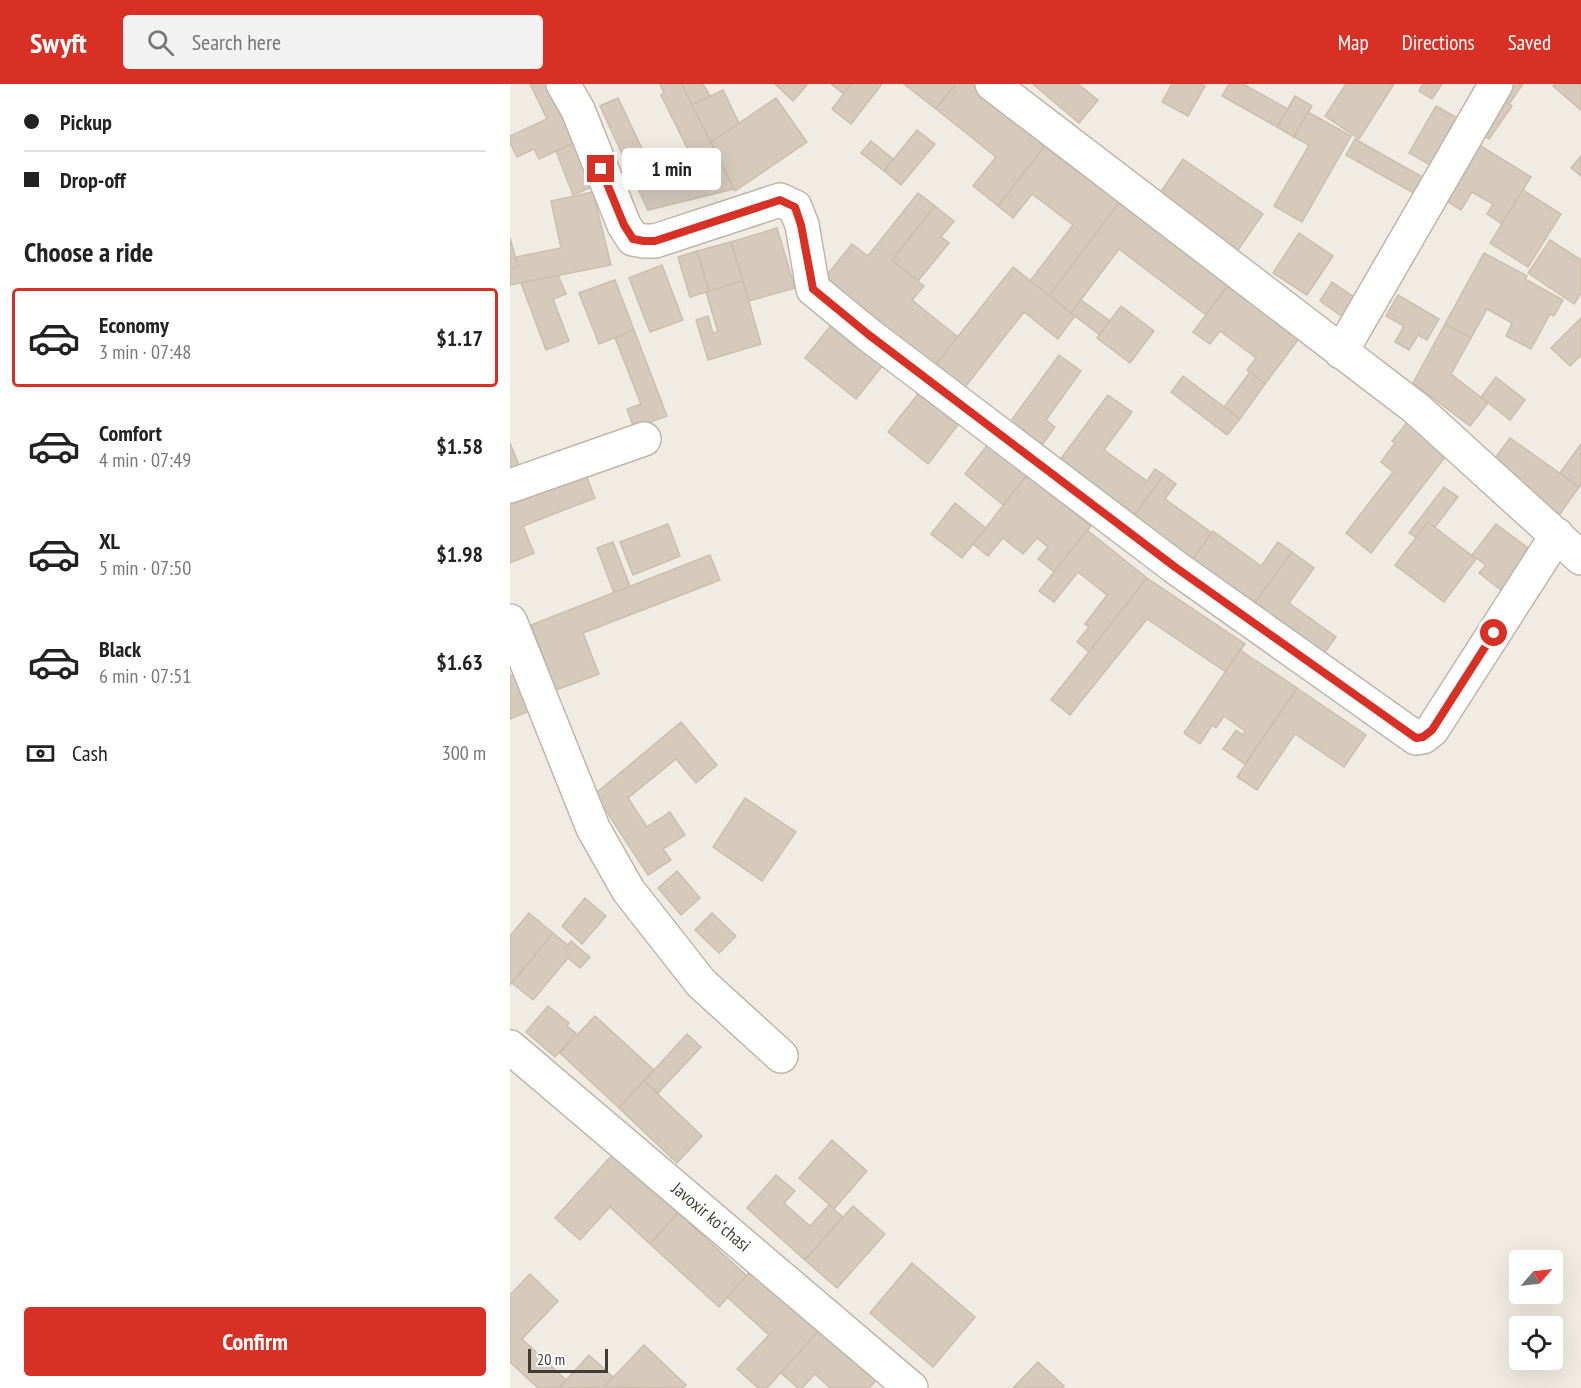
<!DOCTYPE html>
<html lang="en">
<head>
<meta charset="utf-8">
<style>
	body { margin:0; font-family:"PT Sans Narrow",sans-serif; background:#f2f2f2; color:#222; height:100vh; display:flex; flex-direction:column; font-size:22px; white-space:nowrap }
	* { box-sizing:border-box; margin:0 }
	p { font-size:20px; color:#767676 }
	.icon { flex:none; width:33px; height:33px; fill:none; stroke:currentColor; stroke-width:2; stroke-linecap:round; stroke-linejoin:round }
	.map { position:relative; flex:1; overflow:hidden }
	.details { display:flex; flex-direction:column; background:#fff; width:510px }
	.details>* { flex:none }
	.hud { display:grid; align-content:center; height:132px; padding:0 24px; background:#fff }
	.needle { width:39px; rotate:62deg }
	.buttons { position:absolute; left:999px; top:1166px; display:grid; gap:12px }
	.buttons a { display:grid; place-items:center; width:54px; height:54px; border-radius:6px; background:#fff; box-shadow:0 6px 24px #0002; font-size:30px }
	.scale { position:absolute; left:18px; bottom:15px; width:80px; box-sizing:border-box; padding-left:6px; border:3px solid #433c33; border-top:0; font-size:16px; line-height:21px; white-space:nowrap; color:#433c33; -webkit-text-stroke:4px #fff; paint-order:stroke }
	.end { position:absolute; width:27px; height:27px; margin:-14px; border:8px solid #d93025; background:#fff; box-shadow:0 0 0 3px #fff }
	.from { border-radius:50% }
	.bubble { position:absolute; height:42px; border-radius:6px; background:#fff; box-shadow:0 6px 24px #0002; font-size:20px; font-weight:600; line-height:42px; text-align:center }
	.hud b { display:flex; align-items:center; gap:21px; height:57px; font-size:22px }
	.hud b+b { border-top:2px solid #e0e0e0 }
	.hud i { width:15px; height:15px; background:#222 }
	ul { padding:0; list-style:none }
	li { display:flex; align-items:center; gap:18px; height:99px; margin:0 12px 9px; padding:0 12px; border:3px solid transparent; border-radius:6px }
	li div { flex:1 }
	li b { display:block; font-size:22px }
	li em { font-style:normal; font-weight:600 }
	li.active { border-color:#d93025 }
	li>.icon { width:54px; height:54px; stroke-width:1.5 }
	h2 { padding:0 24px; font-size:27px; line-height:72px }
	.pay { display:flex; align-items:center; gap:15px; height:66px; padding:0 24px; font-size:22px }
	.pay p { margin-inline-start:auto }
	.cta { display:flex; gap:12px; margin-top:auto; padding:12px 24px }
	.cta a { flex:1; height:69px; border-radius:6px; background:#d93025; color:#fff; font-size:24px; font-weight:600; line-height:69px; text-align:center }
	header { display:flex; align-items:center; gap:36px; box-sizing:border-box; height:84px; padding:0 30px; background:#d93025; color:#fff }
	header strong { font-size:28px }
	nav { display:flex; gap:33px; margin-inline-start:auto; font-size:21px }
	.search { width:420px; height:54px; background:#f2f2f2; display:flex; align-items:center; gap:15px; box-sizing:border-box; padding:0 21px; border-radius:6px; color:#767676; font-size:22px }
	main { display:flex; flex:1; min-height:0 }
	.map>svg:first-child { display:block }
	.building { fill:#d5cabc; stroke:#cdbeac; stroke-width:1.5 }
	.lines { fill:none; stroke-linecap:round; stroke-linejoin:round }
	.minor-casing { stroke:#bfb6a9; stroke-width:36 }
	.minor { stroke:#fff; stroke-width:33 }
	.route { stroke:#d93025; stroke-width:8 }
	.labels { text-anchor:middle; stroke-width:4.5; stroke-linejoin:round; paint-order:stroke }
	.street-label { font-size:18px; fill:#433c33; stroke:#fff }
</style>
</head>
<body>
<header>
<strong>Swyft</strong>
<div class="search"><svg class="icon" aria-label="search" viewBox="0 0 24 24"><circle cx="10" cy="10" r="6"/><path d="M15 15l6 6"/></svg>Search here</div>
<nav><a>Map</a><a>Directions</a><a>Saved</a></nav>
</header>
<main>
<section class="details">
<div class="hud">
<b><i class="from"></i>Pickup</b>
<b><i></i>Drop-off</b>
</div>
<h2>Choose a ride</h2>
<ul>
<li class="active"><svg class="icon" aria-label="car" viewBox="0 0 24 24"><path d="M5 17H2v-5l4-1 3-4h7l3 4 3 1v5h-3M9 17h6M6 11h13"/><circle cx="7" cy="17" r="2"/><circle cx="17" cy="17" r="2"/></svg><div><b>Economy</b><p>3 min · 07:48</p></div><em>$1.17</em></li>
<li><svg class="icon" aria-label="car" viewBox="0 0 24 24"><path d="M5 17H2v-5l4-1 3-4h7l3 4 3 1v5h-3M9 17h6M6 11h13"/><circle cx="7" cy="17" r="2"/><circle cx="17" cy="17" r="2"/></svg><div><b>Comfort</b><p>4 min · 07:49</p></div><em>$1.58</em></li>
<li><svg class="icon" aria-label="car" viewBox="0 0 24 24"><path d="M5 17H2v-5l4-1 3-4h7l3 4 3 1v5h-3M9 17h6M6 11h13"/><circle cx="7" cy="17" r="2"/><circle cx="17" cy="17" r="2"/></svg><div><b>XL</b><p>5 min · 07:50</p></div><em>$1.98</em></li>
<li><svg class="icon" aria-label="car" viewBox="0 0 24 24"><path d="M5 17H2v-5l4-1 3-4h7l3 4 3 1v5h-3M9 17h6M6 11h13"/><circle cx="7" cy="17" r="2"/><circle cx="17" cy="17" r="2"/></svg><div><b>Black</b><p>6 min · 07:51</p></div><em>$1.63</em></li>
</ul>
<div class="pay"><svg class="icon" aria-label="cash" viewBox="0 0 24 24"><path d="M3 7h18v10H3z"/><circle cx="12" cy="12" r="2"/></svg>Cash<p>300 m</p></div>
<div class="cta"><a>Confirm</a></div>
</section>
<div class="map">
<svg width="1071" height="1304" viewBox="0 0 1071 1304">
	<rect width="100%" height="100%" fill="#f1ece3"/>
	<g class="building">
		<polygon points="20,0 42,0 68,57 29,75 24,65 7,73 0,59 0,52 37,35"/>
		<polygon points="150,0 172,0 224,105 138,126 90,22 108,14 148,98 189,88 151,11 154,9"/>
		<polygon points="172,0 193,0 200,12 182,21"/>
		<polygon points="265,0 295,0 297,1 283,17"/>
		<polygon points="321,0 341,0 334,10"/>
		<polygon points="341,0 372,0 341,40 322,25"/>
		<polygon points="394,0 446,0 426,25"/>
		<polygon points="446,0 465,0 538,58 488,122 463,102 486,73 426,25"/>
		<polygon points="523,0 568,0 588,16 569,39"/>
		<polygon points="662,0 691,0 695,2 678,32 652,18"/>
		<polygon points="719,0 733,0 778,25 767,43 712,12"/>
		<polygon points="836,0 884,0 849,55 815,32"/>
		<polygon points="913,0 932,0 922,15 909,7"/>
		<polygon points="993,0 1013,0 999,20 985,11"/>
		<polygon points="1045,0 1071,0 1071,26 1043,2"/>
		<polygon points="213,6 229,39 201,58 182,21"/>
		<polygon points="985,11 1002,22 979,55 963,44"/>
		<polygon points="785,12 802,22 784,53 767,43"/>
		<polygon points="266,14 297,58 225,107 201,58"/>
		<polygon points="926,22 951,36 924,83 899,69"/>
		<polygon points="798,28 841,52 792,138 764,122 799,61 784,53"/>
		<polygon points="407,46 425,60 391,101 374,87"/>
		<polygon points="958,54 1021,93 992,140 977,130 983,120 962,108 951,126 924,109"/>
		<polygon points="845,55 916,95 907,111 836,71"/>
		<polygon points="68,57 86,101 63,111 46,67"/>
		<polygon points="361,57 383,75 374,87 351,69"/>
		<polygon points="538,58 611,116 539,212 520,197 563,141 522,110 503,134 488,122"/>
		<polygon points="1071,72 1071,92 1061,84"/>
		<polygon points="673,75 753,130 728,166 648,112"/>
		<polygon points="1013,106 1051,130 1018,183 980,159"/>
		<polygon points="83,108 101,181 0,201 0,185 8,183 6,173 51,164 41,117"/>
		<polygon points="408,109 425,122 382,176 414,202 402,216 448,253 423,284 313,196 342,160 358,172"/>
		<polygon points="611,116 720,199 696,231 609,165 561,229 539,212"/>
		<polygon points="425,122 444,137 431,153 439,159 408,197 382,176"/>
		<polygon points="267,144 285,204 239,217 221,158"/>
		<polygon points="789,149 823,172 797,211 763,189"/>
		<polygon points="0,154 8,183 0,185"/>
		<polygon points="1040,156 1071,176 1071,209 1064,220 1018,189"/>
		<polygon points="221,158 233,197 199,207 187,167"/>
		<polygon points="187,167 199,207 180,213 168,173"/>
		<polygon points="974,169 1017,192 1015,195 1053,216 1044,232 1040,230 1021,265 996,252 1002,239 977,225 961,254 935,240"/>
		<polygon points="152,181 173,236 140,248 119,194"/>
		<polygon points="503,183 565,232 548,255 514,228 452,307 423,284"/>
		<polygon points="48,191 56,210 43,215 59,257 36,266 11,199"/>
		<polygon points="105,196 124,246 89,260 69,209"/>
		<polygon points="233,197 251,260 198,276 186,236 198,232 203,249 208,248 196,208"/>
		<polygon points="822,198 853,219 840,238 810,217"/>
		<polygon points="720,199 791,252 755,300 737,286 746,274 710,247 700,260 683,248"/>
		<polygon points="888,211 929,235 917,256 908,251 899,266 885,258 894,242 876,232"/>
		<polygon points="571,216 600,237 590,251 561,229"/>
		<polygon points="611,222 644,247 620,279 587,254"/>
		<polygon points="1071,234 1071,271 1060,282 1041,264"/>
		<polygon points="322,240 373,281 346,315 295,274"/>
		<polygon points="935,240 961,254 941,290 978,319 960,342 903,299"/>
		<polygon points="124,246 157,332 124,344 117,325 131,320 105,254"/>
		<polygon points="549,271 571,287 536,336 545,343 530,364 498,341"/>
		<polygon points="740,288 755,300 730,335 714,323"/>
		<polygon points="673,292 730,335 717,351 661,308"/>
		<polygon points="986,293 1015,316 1000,336 971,313"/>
		<polygon points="408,310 448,341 418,380 378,348"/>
		<polygon points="598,311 622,328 594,366 637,397 645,385 654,391 621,436 546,381"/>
		<polygon points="899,336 939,368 861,469 836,449 883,388 871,378 885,359 882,357"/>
		<polygon points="1000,354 1069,403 1043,440 978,384"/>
		<polygon points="0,359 9,381 0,385"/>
		<polygon points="478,360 517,391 493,421 455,390"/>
		<polygon points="1071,360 1071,401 1069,403 1050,389"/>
		<polygon points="73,383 85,414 13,442 24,469 0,479 0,412"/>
		<polygon points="517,391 581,442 544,488 528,475 538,463 527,454 513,470 493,454 478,472 463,460"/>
		<polygon points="654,391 666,400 655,415 702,449 680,479 621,436"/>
		<polygon points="934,403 948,413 925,443 918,438 906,453 899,449"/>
		<polygon points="445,419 476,444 452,474 421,450"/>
		<polygon points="918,438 966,475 934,518 885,481"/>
		<polygon points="158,440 170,472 123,491 110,458"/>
		<polygon points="986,440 1026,470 996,510 969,489 976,481 962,471"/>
		<polygon points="577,446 637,494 579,568 567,558 579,543 575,540 597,511 568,488 544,518 529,507"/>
		<polygon points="703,447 751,482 768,458 782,468 741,524 680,479"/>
		<polygon points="103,458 120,502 104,509 87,464"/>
		<polygon points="782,468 804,484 779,519 826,553 810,575 741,524"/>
		<polygon points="200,471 210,496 73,549 89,590 46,606 21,541"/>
		<polygon points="637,494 735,560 716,588 637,535 560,631 541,616"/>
		<polygon points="730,566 787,604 735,680 713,665 726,646 733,651 735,647 714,632 706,644 702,641 690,660 674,649"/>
		<polygon points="4,590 19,627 0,635 0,592"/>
		<polygon points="787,604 856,651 834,683 785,650 747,706 727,693"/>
		<polygon points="171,638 207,681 186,699 166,675 118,714 137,743 160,728 175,751 153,765 161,776 138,791 85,710"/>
		<polygon points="235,714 286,748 252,797 203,763"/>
		<polygon points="167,787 190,814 171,831 148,804"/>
		<polygon points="75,814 96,832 72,860 52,842"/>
		<polygon points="19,829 43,849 0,901 0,852"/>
		<polygon points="202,829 226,852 209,869 185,846"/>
		<polygon points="43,849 58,861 61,857 80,873 70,884 58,874 23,916 2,899"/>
		<polygon points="38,922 59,939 57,942 66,949 45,973 16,948"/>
		<polygon points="85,932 144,986 109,1024 50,969"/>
		<polygon points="177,950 191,963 148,1009 134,997"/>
		<polygon points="134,997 192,1052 167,1079 109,1024"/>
		<polygon points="322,1056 357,1087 324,1125 289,1094"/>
		<polygon points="103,1070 168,1129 140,1160 100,1123 70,1156 45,1134"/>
		<polygon points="266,1091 285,1107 274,1119 300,1142 319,1121 333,1133 295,1176 237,1124"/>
		<polygon points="343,1122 375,1150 327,1204 295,1176"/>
		<polygon points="168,1129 237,1192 209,1223 140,1160"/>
		<polygon points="402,1179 465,1233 423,1283 360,1229"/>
		<polygon points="246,1181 313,1242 257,1304 248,1304 227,1285 259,1251 217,1213"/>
		<polygon points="20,1190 48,1217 12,1255 56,1296 49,1304 28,1304 0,1278 0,1211"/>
		<polygon points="313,1242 369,1293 359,1304 320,1304 305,1290 292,1304 288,1304 271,1289"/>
		<polygon points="134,1261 176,1301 173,1304 94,1303"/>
		<polygon points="79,1271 103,1293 94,1303 49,1304"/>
		<polygon points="528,1278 554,1302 552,1304 503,1304"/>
	</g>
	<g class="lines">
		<defs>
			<g id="minor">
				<polyline points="53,0 68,26 114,141 123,155 134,157 145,157 270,116 285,123 292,141 303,205 359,251 665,483 906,654 913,653 922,646 1047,451"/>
				<polyline points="482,0 907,325 1071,474"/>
				<polyline points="831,268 986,0"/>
				<polyline points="0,402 134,355"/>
				<polyline points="0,537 83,744 118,806 191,899 271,972"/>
				<polyline points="0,963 401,1304"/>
			</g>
		</defs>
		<use href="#minor" class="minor-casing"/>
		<use href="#minor" class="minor"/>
	</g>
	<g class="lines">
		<polyline class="route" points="91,85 114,141 123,155 134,157 145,157 270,116 285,123 291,141 303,205 359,251 665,483 906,654 913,653 922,646 984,549"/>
	</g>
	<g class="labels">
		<g class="street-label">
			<text transform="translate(201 1133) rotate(40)" y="6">Javoxir koʻchasi</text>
		</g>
	</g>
</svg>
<div class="buttons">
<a><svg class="needle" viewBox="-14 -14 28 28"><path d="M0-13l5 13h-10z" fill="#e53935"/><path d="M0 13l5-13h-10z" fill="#767676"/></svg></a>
<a><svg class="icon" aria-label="locate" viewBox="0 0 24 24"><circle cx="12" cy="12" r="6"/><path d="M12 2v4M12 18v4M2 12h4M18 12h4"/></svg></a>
</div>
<div class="scale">20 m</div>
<i class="end from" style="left:984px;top:549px"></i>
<i class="end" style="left:91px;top:85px"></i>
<div class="bubble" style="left:112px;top:64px;width:99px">1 min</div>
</div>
</main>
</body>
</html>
